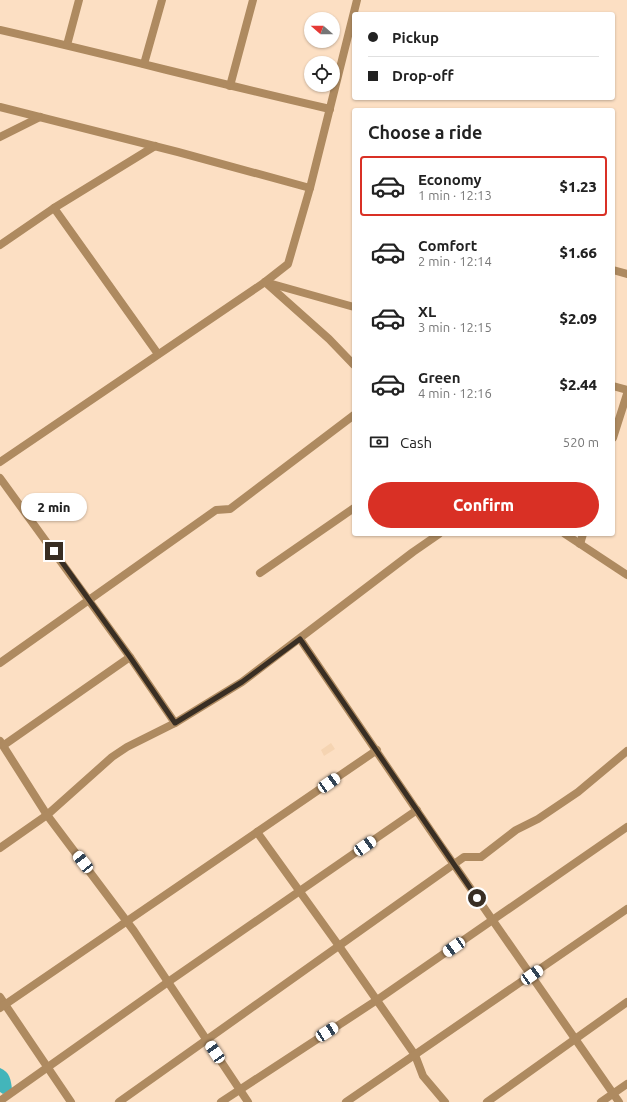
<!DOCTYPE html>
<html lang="en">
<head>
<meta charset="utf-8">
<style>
	body { margin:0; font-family:Ubuntu,sans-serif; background:#f2f2f2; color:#222; height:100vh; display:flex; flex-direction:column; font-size:15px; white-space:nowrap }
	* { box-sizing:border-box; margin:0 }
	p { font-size:13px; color:#767676 }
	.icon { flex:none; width:22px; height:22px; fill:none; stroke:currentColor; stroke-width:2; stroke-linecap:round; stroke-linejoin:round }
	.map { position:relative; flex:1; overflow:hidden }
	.sheet { position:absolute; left:352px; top:108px; width:263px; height:428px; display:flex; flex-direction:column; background:#fff; border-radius:4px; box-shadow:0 1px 3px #0004 }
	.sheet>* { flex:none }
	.top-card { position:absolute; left:352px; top:12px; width:263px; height:88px; border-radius:4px; box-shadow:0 1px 3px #0004; display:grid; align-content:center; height:88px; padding:0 16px; background:#fff }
	.needle { width:26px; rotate:290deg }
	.tools { position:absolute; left:304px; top:12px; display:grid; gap:8px }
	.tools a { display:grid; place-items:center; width:36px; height:36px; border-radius:50%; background:#fff; box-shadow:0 1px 3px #0004; font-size:20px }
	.end { position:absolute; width:18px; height:18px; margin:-9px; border:5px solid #392e23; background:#fff; box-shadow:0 0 0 2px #fff }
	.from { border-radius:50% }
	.bubble { position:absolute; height:28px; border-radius:14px; background:#fff; box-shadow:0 1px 3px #0004; font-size:13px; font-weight:800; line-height:28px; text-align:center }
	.car { position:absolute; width:12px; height:24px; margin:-12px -6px; border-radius:5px; box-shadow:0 0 3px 1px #0007; background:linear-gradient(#fff 24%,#345 0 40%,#fff 0 76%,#345 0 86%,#fff 0) }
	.top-card b { display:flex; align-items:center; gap:14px; height:38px; font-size:15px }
	.top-card b+b { border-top:1px solid #e0e0e0 }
	.top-card i { width:10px; height:10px; background:#222 }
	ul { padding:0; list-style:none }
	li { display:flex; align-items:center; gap:12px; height:60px; margin:0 8px 6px; padding:0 8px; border:2px solid transparent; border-radius:4px }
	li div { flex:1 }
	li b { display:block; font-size:15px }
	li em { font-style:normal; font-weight:800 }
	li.selected { border-color:#d93025 }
	li>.icon { width:36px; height:36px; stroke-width:1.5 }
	h2 { padding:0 16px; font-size:18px; line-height:48px }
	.pay { display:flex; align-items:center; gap:10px; height:44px; padding:0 16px; font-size:15px }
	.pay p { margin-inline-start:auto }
	.primary-button { display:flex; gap:8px; margin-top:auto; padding:8px 16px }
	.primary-button a { flex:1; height:46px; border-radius:24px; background:#d93025; color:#fff; font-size:16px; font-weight:800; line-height:46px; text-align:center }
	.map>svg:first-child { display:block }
	.built { fill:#f5d4b2 }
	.water { fill:#43b5ba }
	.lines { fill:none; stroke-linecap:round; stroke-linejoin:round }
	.minor { stroke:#ae8a60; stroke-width:8 }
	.tertiary { stroke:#ae8a60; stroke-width:8 }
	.route { stroke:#392e23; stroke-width:5 }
</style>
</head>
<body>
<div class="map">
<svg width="627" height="1102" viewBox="0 0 627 1102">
	<rect width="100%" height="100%" fill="#fcdfc3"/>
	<polygon class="built" points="331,743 335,749 324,756 321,750"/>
	<path class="water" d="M0 1068C10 1072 11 1080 12 1090L3 1094 0 1092Z"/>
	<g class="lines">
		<g class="minor">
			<path d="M0 30C110 55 220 84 330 109"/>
			<polyline points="67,45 79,0"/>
			<polyline points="144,64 162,0"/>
			<polyline points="230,86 253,0"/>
			<polyline points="0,137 40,117"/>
			<polyline points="54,208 158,354"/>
			<polyline points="0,245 54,208 155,146"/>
			<polyline points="613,270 627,274"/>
			<polyline points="265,282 354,307"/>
			<polyline points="613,386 627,390"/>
			<polyline points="613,438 627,394"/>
			<polyline points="0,478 130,657 175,723"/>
			<polyline points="580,544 583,534"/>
			<polyline points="260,573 354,508"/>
			<polyline points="300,639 439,843 619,1102"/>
			<polyline points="0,663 216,510 230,509 354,415"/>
			<polyline points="0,741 47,815 134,931 248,1102"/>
			<polyline points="4,745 130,657"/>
			<polyline points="257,832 339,946 415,1055 423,1076 445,1102"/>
			<polyline points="0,848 47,815 112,757 127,747 175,723 242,682 413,552 439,534"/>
			<polyline points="0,997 71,1102"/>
			<polyline points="0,1008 377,750"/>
			<polyline points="0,1101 168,982 417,810"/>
			<polyline points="119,1102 464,857 481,857 516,830 538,819 578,792 627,751"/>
			<polyline points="221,1102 377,1000 627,827"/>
			<polyline points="346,1102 627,909"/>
			<polyline points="487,1102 627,1002"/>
			<polyline points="601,1102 627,1084"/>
		</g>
		<g class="tertiary">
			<polyline points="0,107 178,152 310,188"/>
			<polyline points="265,282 329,339 354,365"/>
			<polyline points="0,462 265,282 288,264 310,188 357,0"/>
			<polyline points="565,534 627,575"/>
		</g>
	</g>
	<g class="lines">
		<polyline class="route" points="54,551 130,657 175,723 242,682 300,639 477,898"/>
	</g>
</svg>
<div class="tools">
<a><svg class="needle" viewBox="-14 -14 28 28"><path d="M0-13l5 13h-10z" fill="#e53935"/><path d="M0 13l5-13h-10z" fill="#767676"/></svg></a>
<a><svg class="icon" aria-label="locate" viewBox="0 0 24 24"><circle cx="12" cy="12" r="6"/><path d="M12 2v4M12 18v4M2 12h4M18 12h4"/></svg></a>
</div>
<i class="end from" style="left:477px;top:898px"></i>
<i class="end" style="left:54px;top:551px"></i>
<div class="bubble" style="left:21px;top:493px;width:66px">2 min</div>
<i class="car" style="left:329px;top:783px;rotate:55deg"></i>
<i class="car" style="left:365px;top:846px;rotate:55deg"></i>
<i class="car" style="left:83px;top:862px;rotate:322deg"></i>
<i class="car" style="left:454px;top:947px;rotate:235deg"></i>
<i class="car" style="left:532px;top:975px;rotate:55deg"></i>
<i class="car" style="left:327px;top:1032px;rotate:57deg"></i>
<i class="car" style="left:215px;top:1052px;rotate:326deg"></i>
<div class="top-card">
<b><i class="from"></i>Pickup</b>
<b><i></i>Drop-off</b>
</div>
<section class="sheet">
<h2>Choose a ride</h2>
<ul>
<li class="selected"><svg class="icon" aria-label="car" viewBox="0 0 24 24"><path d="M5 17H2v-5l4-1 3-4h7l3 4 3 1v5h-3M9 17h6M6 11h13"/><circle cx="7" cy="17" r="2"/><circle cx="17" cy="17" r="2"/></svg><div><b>Economy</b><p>1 min · 12:13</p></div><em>$1.23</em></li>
<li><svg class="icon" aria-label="car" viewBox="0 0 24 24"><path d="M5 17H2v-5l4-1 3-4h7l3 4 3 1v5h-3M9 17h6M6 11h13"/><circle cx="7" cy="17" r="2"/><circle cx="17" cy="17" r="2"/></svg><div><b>Comfort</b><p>2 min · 12:14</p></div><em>$1.66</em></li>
<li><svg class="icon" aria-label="car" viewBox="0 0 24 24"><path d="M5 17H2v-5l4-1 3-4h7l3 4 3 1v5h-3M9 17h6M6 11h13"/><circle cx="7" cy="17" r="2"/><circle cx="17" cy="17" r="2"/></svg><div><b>XL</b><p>3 min · 12:15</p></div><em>$2.09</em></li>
<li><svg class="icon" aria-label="car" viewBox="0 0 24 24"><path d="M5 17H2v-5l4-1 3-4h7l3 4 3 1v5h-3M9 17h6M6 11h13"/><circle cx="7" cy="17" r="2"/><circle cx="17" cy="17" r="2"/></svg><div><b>Green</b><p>4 min · 12:16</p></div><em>$2.44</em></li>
</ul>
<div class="pay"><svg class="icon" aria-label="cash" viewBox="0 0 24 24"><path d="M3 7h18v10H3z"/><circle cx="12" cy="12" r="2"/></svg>Cash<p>520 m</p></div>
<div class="primary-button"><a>Confirm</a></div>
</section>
</div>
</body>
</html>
